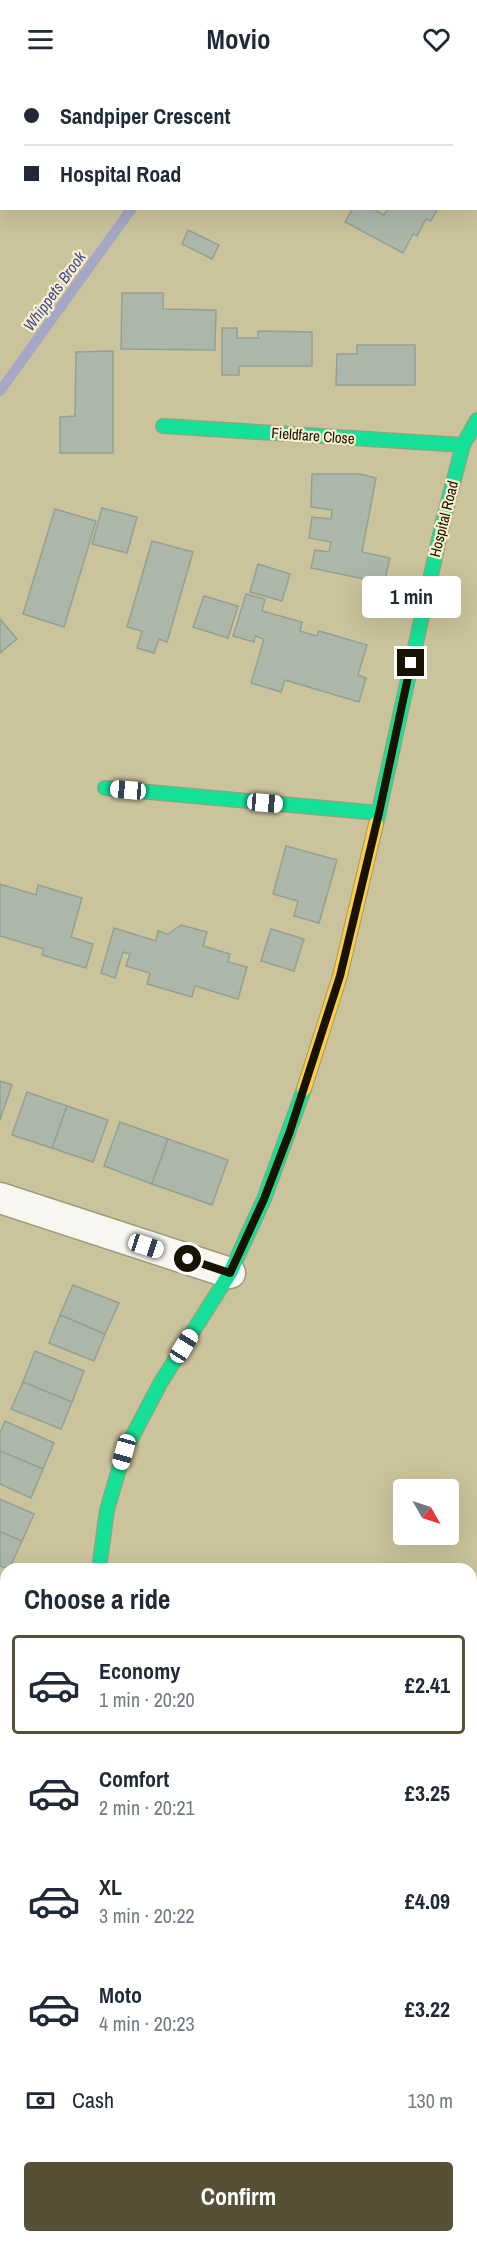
<!DOCTYPE html>
<html lang="en">
<head>
<meta charset="utf-8">
<style>
	body { margin:0; font-family:"Archivo Narrow",sans-serif; background:#f2f2f3; color:#1f2937; height:100vh; display:flex; flex-direction:column; font-size:22px; white-space:nowrap }
	* { box-sizing:border-box; margin:0 }
	p { font-size:20px; color:#747a83 }
	.icon { flex:none; width:33px; height:33px; fill:none; stroke:currentColor; stroke-width:2; stroke-linecap:round; stroke-linejoin:round }
	.map { position:relative; flex:1; overflow:hidden }
	.drawer { position:absolute; left:0px; top:1485px; width:477px; height:680px; display:flex; flex-direction:column; background:#fff; border-radius:18px 18px 0 0; box-shadow:0 6px 24px #0002 }
	.drawer>* { flex:none }
	.hud { position:absolute; left:0px; top:0px; width:477px; height:132px; box-shadow:0 6px 24px #0002; display:grid; align-content:center; height:132px; padding:0 24px; background:#fff }
	.needle { width:39px; rotate:129deg }
	.buttons { position:absolute; left:393px; top:1401px; display:grid; gap:12px }
	.buttons a { display:grid; place-items:center; width:66px; height:66px; border-radius:6px; background:#fff; box-shadow:0 6px 24px #0002; font-size:30px }
	.end { position:absolute; width:27px; height:27px; margin:-14px; border:8px solid #181200; background:#fff; box-shadow:0 0 0 3px #fff }
	.from { border-radius:50% }
	.bubble { position:absolute; height:42px; border-radius:6px; background:#fff; box-shadow:0 6px 24px #0002; font-size:20px; font-weight:700; line-height:42px; text-align:center }
	.car { position:absolute; width:18px; height:36px; margin:-18px -9px; border-radius:8px; box-shadow:0 0 4px 2px #0007; background:linear-gradient(#fff 24%,#345 0 40%,#fff 0 76%,#345 0 86%,#fff 0) }
	.hud b { display:flex; align-items:center; gap:21px; height:57px; font-size:22px }
	.hud b+b { border-top:2px solid #e0e1e3 }
	.hud i { width:15px; height:15px; background:#1f2937 }
	ul { padding:0; list-style:none }
	li { display:flex; align-items:center; gap:18px; height:99px; margin:0 12px 9px; padding:0 12px; border:3px solid transparent; border-radius:6px }
	li div { flex:1 }
	li b { display:block; font-size:22px }
	li em { font-style:normal; font-weight:700 }
	li.selected { border-color:#575036 }
	li>.icon { width:54px; height:54px; stroke-width:1.5 }
	h2 { padding:0 24px; font-size:27px; line-height:72px }
	.pay { display:flex; align-items:center; gap:15px; height:66px; padding:0 24px; font-size:22px }
	.pay p { margin-inline-start:auto }
	.button { display:flex; gap:12px; margin-top:auto; padding:12px 24px }
	.button a { flex:1; height:69px; border-radius:6px; background:#575036; color:#fff; font-size:24px; font-weight:700; line-height:69px; text-align:center }
	header { display:flex; justify-content:space-between; align-items:center; height:78px; padding:0 24px; background:#fff; font-size:27px; font-weight:700 }
	.map>svg:first-child { display:block }
	.lines { fill:none; stroke-linecap:round; stroke-linejoin:round }
	.stream { stroke:#a4a8c4; stroke-width:10 }
	.building { fill:#acb7aa; stroke:#93a194; stroke-width:1.5 }
	.lane-casing { stroke:#a09a7a; stroke-width:18 }
	.street-casing { stroke:#a09a7a; stroke-width:33 }
	.fast-casing { stroke:#a09a7a; stroke-width:16 }
	.slow-casing { stroke:#a09a7a; stroke-width:16 }
	.lane { stroke:#f7f6f0; stroke-width:15 }
	.street { stroke:#f7f6f0; stroke-width:30 }
	.fast { stroke:#16e098; stroke-width:14 }
	.slow { stroke:#ffcf43; stroke-width:14 }
	.route { stroke:#181200; stroke-width:8 }
	.labels { text-anchor:middle; stroke-width:4.5; stroke-linejoin:round; paint-order:stroke }
	.street-label { font-size:15px; fill:#181200; stroke:#f8f0cd }
	.water-label { font-size:16px; font-style:italic; fill:#474c92; stroke:#f8f0cd }
</style>
</head>
<body>
<header><svg class="icon" aria-label="menu" viewBox="0 0 24 24"><path d="M4 6h16M4 12h16M4 18h16"/></svg>Movio<svg class="icon" aria-label="heart" viewBox="0 0 24 24"><path d="M12 20l-8-8c-3-5 5-10 8-4 3-6 11-1 8 4z"/></svg></header>
<div class="map">
<svg width="477" height="2164" viewBox="0 0 477 2164">
	<rect width="100%" height="100%" fill="#cbc39b"/>
	<g class="lines">
		<g class="stream">
			<polyline points="223,2 224,0"/>
			<polyline points="0,313 132,130"/>
		</g>
	</g>
	<g class="building">
		<polygon points="353,130 372,130 384,137 388,130 438,130 431,143 426,141 417,158 413,156 403,175 345,144"/>
		<polygon points="188,152 219,167 212,181 182,166"/>
		<polygon points="122,215 163,215 163,231 216,232 215,272 121,271"/>
		<polygon points="222,250 237,250 237,260 258,260 258,253 312,254 312,288 239,288 239,297 222,297"/>
		<polygon points="357,267 415,267 415,307 336,307 337,276 357,276"/>
		<polygon points="113,273 113,375 60,375 60,339 75,338 76,274"/>
		<polygon points="312,396 360,396 376,400 362,474 390,480 384,505 311,490 315,472 329,474 331,464 309,460 312,439 331,441 332,432 311,429"/>
		<polygon points="102,430 137,439 127,475 92,466"/>
		<polygon points="55,431 96,443 64,549 23,536"/>
		<polygon points="152,463 193,474 167,564 159,561 154,575 137,570 142,553 127,549"/>
		<polygon points="258,486 290,496 282,523 250,514"/>
		<polygon points="246,516 265,521 262,533 302,544 300,553 317,558 319,553 367,567 358,597 366,600 359,624 285,602 281,614 251,605 264,561 255,558 254,564 233,558"/>
		<polygon points="204,518 238,528 228,560 193,549"/>
		<polygon points="0,541 17,561 0,575"/>
		<polygon points="286,768 337,782 319,845 294,838 298,823 273,816"/>
		<polygon points="0,806 36,817 38,807 82,820 71,859 93,866 86,890 42,877 44,871 0,858"/>
		<polygon points="181,847 207,854 203,868 230,876 228,884 247,889 238,921 195,908 192,919 147,906 150,895 126,888 130,876 123,874 115,900 101,895 114,850 156,863 158,853 168,856"/>
		<polygon points="271,851 304,861 294,893 261,883"/>
		<polygon points="0,1003 12,1007 0,1042"/>
		<polygon points="27,1014 67,1028 52,1070 12,1057"/>
		<polygon points="67,1028 108,1042 93,1084 52,1070"/>
		<polygon points="120,1044 168,1061 152,1106 104,1088"/>
		<polygon points="168,1061 228,1082 212,1127 152,1106"/>
		<polygon points="73,1207 119,1225 105,1256 60,1237"/>
		<polygon points="60,1237 105,1256 94,1283 49,1265"/>
		<polygon points="35,1273 84,1293 72,1324 23,1304"/>
		<polygon points="23,1304 72,1324 61,1351 11,1331"/>
		<polygon points="5,1343 54,1365 43,1391 0,1373 0,1355"/>
		<polygon points="0,1373 43,1391 31,1420 0,1406"/>
		<polygon points="0,1421 34,1436 22,1463 0,1454"/>
		<polygon points="0,1454 22,1463 9,1491 0,1488"/>
		<polygon points="0,1556 6,1559 6,1619 0,1616"/>
		<polygon points="477,1805 477,1860 471,1861 471,1806"/>
	</g>
	<g class="lines">
		<defs>
			<polyline id="lane" points="0,1862 6,1859"/>
			<g id="street">
				<polyline points="0,1120 230,1195"/>
				<polyline points="471,1704 477,1706"/>
				<polyline points="0,1763 6,1755"/>
			</g>
			<g id="fast">
				<polyline points="163,348 463,367"/>
				<polyline points="105,710 379,735"/>
				<polyline points="376,746 443,443 463,367 477,342"/>
				<polyline points="99,1491 107,1432 124,1374 161,1304 230,1195 264,1121 304,1011"/>
			</g>
			<polyline id="slow" points="304,1011 340,898 376,746"/>
		</defs>
		<use href="#lane" class="lane-casing"/>
		<use href="#street" class="street-casing"/>
		<use href="#fast" class="fast-casing"/>
		<use href="#slow" class="slow-casing"/>
		<use href="#lane" class="lane"/>
		<use href="#street" class="street"/>
		<use href="#fast" class="fast"/>
		<use href="#slow" class="slow"/>
	</g>
	<g class="lines">
		<polyline class="route" points="188,1181 230,1195 264,1121 290,1053 340,898 379,735 411,585"/>
	</g>
	<g class="labels">
		<g class="street-label">
			<text transform="translate(313 358) rotate(4)" y="5">Fieldfare Close</text>
			<text transform="translate(444 441) rotate(-76)" y="5">Hospital Road</text>
		</g>
		<g class="water-label">
			<text transform="translate(54 213) rotate(-54)" y="6">Whippets Brook</text>
		</g>
	</g>
</svg>
<div class="buttons">
<a><svg class="needle" viewBox="-14 -14 28 28"><path d="M0-13l5 13h-10z" fill="#e53935"/><path d="M0 13l5-13h-10z" fill="#747a83"/></svg></a>
</div>
<i class="end from" style="left:188px;top:1181px"></i>
<i class="end" style="left:411px;top:585px"></i>
<div class="bubble" style="left:362px;top:498px;width:99px">1 min</div>
<i class="car" style="left:128px;top:712px;rotate:275deg"></i>
<i class="car" style="left:265px;top:725px;rotate:95deg"></i>
<i class="car" style="left:146px;top:1168px;rotate:108deg"></i>
<i class="car" style="left:184px;top:1268px;rotate:32deg"></i>
<i class="car" style="left:124px;top:1374px;rotate:196deg"></i>
<div class="hud">
<b><i class="from"></i>Sandpiper Crescent</b>
<b><i></i>Hospital Road</b>
</div>
<section class="drawer">
<h2>Choose a ride</h2>
<ul>
<li class="selected"><svg class="icon" aria-label="car" viewBox="0 0 24 24"><path d="M5 17H2v-5l4-1 3-4h7l3 4 3 1v5h-3M9 17h6M6 11h13"/><circle cx="7" cy="17" r="2"/><circle cx="17" cy="17" r="2"/></svg><div><b>Economy</b><p>1 min · 20:20</p></div><em>£2.41</em></li>
<li><svg class="icon" aria-label="car" viewBox="0 0 24 24"><path d="M5 17H2v-5l4-1 3-4h7l3 4 3 1v5h-3M9 17h6M6 11h13"/><circle cx="7" cy="17" r="2"/><circle cx="17" cy="17" r="2"/></svg><div><b>Comfort</b><p>2 min · 20:21</p></div><em>£3.25</em></li>
<li><svg class="icon" aria-label="car" viewBox="0 0 24 24"><path d="M5 17H2v-5l4-1 3-4h7l3 4 3 1v5h-3M9 17h6M6 11h13"/><circle cx="7" cy="17" r="2"/><circle cx="17" cy="17" r="2"/></svg><div><b>XL</b><p>3 min · 20:22</p></div><em>£4.09</em></li>
<li><svg class="icon" aria-label="car" viewBox="0 0 24 24"><path d="M5 17H2v-5l4-1 3-4h7l3 4 3 1v5h-3M9 17h6M6 11h13"/><circle cx="7" cy="17" r="2"/><circle cx="17" cy="17" r="2"/></svg><div><b>Moto</b><p>4 min · 20:23</p></div><em>£3.22</em></li>
</ul>
<div class="pay"><svg class="icon" aria-label="cash" viewBox="0 0 24 24"><path d="M3 7h18v10H3z"/><circle cx="12" cy="12" r="2"/></svg>Cash<p>130 m</p></div>
<div class="button"><a>Confirm</a></div>
</section>
</div>
</body>
</html>
